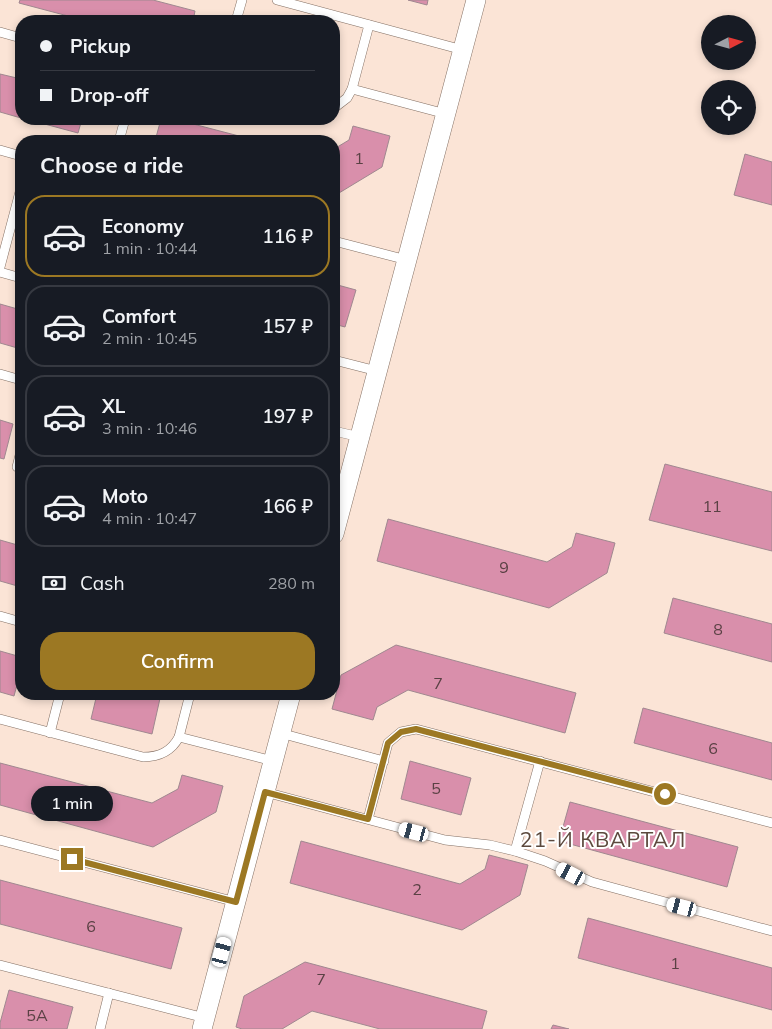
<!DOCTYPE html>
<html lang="en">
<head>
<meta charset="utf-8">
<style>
	body { margin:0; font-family:Mulish,sans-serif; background:#20242c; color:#f1f3f6; height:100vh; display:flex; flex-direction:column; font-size:19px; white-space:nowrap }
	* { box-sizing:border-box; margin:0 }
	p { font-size:16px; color:#9ea1a6 }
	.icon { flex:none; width:28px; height:28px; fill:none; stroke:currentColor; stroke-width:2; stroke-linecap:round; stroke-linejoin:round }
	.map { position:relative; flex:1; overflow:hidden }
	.side { position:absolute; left:15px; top:135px; width:325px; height:565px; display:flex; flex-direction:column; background:#171b24; border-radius:20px; box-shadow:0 2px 8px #0003 }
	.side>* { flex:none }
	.banner { position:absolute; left:15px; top:15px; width:325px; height:110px; border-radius:20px; box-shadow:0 2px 8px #0003; display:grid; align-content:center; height:110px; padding:0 25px; background:#171b24 }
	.needle { width:32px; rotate:84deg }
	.controls { position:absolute; left:701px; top:15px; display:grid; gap:10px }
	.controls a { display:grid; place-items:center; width:55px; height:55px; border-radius:50%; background:#171b24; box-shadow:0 2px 8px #0003; font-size:25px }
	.end { position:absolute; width:22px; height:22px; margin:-11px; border:6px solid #9c7823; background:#fff; box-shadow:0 0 0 2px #fff }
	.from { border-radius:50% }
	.bubble { position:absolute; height:35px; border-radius:18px; background:#171b24; box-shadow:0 2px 8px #0003; font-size:16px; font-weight:600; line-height:35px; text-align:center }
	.car { position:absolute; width:15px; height:30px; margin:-15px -8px; border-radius:6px; box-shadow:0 0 4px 1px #0007; background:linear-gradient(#fff 24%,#345 0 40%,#fff 0 76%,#345 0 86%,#fff 0) }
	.banner b { display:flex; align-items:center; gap:18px; height:48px; font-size:19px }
	.banner b+b { border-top:1px solid #363941 }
	.banner i { width:12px; height:12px; background:#f1f3f6 }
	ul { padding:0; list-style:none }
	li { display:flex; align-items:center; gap:15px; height:82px; margin:0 10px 8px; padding:0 15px; border:2px solid #363941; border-radius:20px }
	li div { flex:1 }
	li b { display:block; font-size:19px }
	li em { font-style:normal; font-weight:600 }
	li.selected { border-color:#9c7823 }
	li>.icon { width:45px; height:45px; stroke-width:1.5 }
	h2 { padding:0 25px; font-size:22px; line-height:60px }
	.pay { display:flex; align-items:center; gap:12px; height:55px; padding:0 25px; font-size:19px }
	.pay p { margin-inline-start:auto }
	.action { display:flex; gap:10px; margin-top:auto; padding:10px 25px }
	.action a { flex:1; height:58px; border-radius:20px; background:#9c7823; color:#fff; font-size:20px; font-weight:600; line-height:58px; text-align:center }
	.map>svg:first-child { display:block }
	.building { fill:#d98fab; stroke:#a08890 }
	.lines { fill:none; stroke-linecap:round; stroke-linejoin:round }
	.service-casing { stroke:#847064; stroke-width:10 }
	.minor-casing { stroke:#847064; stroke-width:20 }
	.service { stroke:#fff; stroke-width:9 }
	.minor { stroke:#fff; stroke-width:19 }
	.route { stroke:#9c7823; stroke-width:6 }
	.labels { text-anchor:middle; stroke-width:4; stroke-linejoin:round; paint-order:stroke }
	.number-label { font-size:16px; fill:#5a4144 }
	.quarter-label { font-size:21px; letter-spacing:1px; fill:#5c493d; stroke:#fff }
</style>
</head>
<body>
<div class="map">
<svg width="772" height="1029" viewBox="0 0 772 1029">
	<rect width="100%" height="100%" fill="#fbe4d6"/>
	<g class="building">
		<polygon points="20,0 153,0 195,11 193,21 87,21 19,3"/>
		<polygon points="408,0 428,0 427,5"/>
		<polygon points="0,74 21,79 21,118 0,112"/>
		<polygon points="26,119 82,119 78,133"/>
		<polygon points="161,119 174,119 258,141 155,141"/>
		<polygon points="353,126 390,136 382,167 334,196 334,149 349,140"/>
		<polygon points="745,154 772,162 772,205 734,195"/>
		<polygon points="334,284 356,290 345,327 334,324"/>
		<polygon points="0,304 21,310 21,349 0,343"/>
		<polygon points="0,420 13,424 4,459 0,458"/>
		<polygon points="665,464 772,492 772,551 649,520"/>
		<polygon points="388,519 547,562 572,547 576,533 615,543 607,573 549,608 377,561"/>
		<polygon points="0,540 21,546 21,587 0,581"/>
		<polygon points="673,598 772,624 772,662 664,633"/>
		<polygon points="396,645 576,693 565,733 408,690 377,707 373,720 332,709 341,675"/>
		<polygon points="0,651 21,657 21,670 14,696 0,692"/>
		<polygon points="97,694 161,694 152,734 91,719"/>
		<polygon points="643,708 772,743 772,780 634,743"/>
		<polygon points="410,761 471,778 461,815 401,799"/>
		<polygon points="0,763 152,803 178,789 182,775 223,786 216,812 153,847 0,805"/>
		<polygon points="570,802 738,847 727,887 559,841"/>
		<polygon points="301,841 460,884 485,869 489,855 528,865 520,895 462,930 290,883"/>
		<polygon points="0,880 182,928 171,969 0,924"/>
		<polygon points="588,918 772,968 772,1010 578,958"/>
		<polygon points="305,962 487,1011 482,1029 380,1029 312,1011 282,1029 242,1029 236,1027 244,996"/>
		<polygon points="9,990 73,1007 67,1029 0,1029 0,1023"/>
		<polygon points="553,1025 569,1029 551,1029"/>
	</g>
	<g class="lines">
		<defs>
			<g id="service">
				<polyline points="277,0 463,50"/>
				<polyline points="236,21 242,0"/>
				<polyline points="0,32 21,38"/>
				<polyline points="352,89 446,114"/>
				<polyline points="334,108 347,98 352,89 369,25"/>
				<polyline points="119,141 125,119"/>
				<polyline points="0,150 21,156"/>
				<polyline points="334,241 407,260"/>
				<polyline points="0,267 21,188"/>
				<polyline points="0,272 21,278"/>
				<polyline points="334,360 377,371"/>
				<polyline points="0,374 21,380"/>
				<polyline points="334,431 360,437"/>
				<polyline points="17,467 21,451"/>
				<polyline points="0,616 21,622"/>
				<path d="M0 719 143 757C159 757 171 752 179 737L190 694"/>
				<polyline points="50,733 60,694"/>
				<polyline points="280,733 384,761"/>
				<polyline points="179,737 273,761"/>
				<polyline points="265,792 445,840 490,845 515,851 545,861 592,882 772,931"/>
				<polyline points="368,819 388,743 401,732 416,729 772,823"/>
				<polyline points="0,840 236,902"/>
				<polyline points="515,851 540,761"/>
				<polyline points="0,965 205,1018"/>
				<polyline points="100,1029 109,993"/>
			</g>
			<g id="minor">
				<polyline points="334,534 476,0"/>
				<polyline points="202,1029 291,694"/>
			</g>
		</defs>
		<use href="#service" class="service-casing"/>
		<use href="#minor" class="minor-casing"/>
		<use href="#service" class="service"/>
		<use href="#minor" class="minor"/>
	</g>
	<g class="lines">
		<polyline class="route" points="72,859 236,902 265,792 368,819 388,743 401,732 416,729 665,794"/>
	</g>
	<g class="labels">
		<g class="number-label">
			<text x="359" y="164">1</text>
			<text x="712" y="512">11</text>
			<text x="504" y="573">9</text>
			<text x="718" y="635">8</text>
			<text x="438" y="689">7</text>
			<text x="713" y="754">6</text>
			<text x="436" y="794">5</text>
			<text x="417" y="895">2</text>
			<text x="91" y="932">6</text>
			<text x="675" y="969">1</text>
			<text x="321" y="985">7</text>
			<text x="37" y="1021">5А</text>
		</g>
		<g class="quarter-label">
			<text x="603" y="847">21-Й КВАРТАЛ</text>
		</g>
	</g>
</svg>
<div class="controls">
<a><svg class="needle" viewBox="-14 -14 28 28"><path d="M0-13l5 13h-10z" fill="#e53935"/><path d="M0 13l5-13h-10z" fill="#9ea1a6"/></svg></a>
<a><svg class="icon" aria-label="locate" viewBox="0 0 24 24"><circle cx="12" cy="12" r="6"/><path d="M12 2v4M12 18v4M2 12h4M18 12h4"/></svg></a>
</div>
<i class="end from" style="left:665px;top:794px"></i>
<i class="end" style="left:72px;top:859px"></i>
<div class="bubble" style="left:31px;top:786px;width:82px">1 min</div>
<i class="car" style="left:414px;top:832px;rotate:285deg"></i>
<i class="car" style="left:571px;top:874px;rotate:297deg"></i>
<i class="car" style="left:682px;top:907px;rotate:285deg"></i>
<i class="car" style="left:222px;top:952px;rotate:15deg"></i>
<div class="banner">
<b><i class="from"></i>Pickup</b>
<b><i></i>Drop-off</b>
</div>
<section class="side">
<h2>Choose a ride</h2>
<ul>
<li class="selected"><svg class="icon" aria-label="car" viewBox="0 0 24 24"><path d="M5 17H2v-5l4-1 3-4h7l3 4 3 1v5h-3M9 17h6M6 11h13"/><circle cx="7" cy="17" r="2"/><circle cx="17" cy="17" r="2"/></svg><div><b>Economy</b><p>1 min · 10:44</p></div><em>116 ₽</em></li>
<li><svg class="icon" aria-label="car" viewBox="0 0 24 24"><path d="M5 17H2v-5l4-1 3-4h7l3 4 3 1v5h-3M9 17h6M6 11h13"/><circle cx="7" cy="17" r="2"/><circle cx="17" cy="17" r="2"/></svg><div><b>Comfort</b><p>2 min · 10:45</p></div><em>157 ₽</em></li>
<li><svg class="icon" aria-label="car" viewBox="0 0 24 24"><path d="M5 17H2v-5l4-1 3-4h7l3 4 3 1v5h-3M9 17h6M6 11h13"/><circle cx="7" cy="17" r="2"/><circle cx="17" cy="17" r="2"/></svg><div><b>XL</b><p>3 min · 10:46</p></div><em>197 ₽</em></li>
<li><svg class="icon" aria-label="car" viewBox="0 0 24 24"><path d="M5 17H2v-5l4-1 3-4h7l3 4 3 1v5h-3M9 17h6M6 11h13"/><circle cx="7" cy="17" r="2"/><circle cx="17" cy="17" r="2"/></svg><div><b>Moto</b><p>4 min · 10:47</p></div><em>166 ₽</em></li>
</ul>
<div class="pay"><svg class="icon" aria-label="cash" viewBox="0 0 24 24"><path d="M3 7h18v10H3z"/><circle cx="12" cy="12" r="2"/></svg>Cash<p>280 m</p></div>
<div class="action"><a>Confirm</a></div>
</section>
</div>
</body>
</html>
